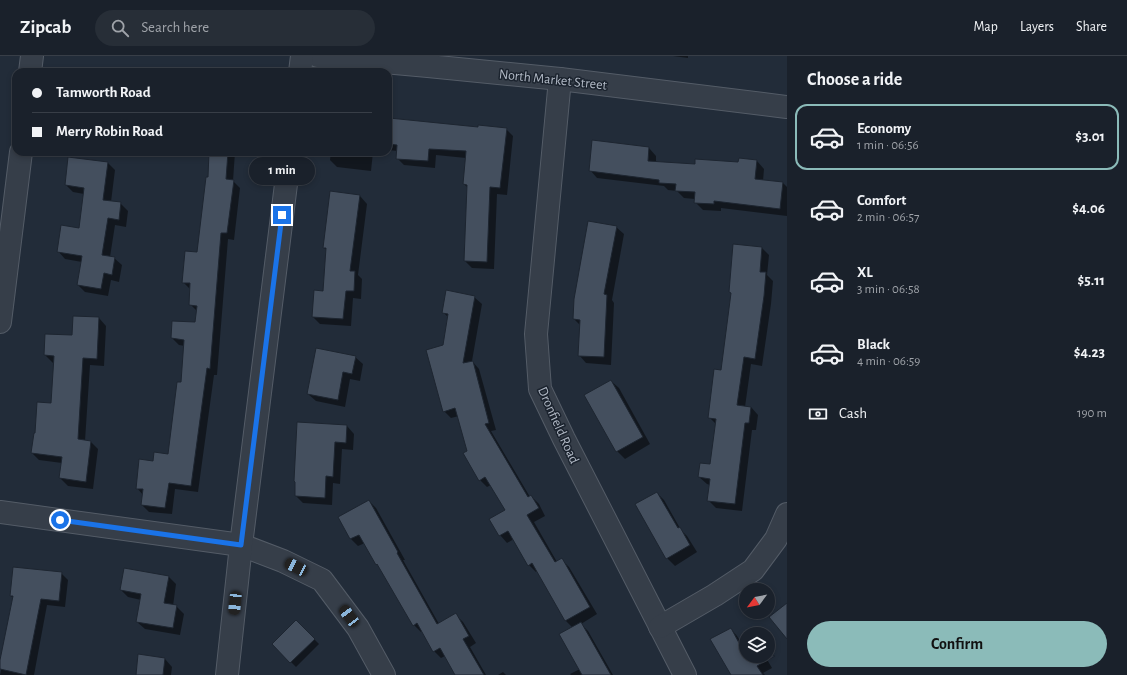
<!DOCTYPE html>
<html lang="en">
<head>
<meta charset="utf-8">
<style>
	body { margin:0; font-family:"Alegreya Sans",sans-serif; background:#272e37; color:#f1f3f6; height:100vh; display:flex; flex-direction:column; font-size:15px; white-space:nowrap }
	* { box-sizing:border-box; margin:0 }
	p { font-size:13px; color:#9fa3a9 }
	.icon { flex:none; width:22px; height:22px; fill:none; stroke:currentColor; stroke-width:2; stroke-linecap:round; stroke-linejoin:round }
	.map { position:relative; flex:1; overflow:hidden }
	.side { display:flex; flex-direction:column; background:#1a212b; width:340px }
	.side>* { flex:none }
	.top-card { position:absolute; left:12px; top:12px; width:380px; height:88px; border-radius:12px; box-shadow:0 2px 6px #0003,0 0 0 1px #383e47; display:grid; align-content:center; height:88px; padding:0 20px; background:#1a212b }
	.needle { width:26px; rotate:238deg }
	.tools { position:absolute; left:739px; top:527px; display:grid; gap:8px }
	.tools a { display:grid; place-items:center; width:36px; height:36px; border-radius:50%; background:#1a212b; box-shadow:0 2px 6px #0003,0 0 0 1px #383e47; font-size:20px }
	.end { position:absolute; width:18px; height:18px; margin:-9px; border:5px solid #1a73e8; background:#fff; box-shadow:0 0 0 2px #fff }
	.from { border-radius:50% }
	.bubble { position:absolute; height:28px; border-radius:14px; background:#1a212b; box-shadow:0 2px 6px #0003,0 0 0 1px #383e47; font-size:13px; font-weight:700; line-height:28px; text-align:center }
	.car { position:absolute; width:12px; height:24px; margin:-12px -6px; border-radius:5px; box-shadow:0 0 3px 1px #0007; background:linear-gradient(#222 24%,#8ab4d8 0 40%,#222 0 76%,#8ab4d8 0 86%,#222 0) }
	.top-card b { display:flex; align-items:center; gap:14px; height:38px; font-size:15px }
	.top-card b+b { border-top:1px solid #383e47 }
	.top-card i { width:10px; height:10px; background:#f1f3f6 }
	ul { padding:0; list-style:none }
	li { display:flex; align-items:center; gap:12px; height:66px; margin:0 8px 6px; padding:0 12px; border:2px solid transparent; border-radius:12px }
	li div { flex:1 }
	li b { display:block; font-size:15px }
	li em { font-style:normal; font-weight:700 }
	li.current { border-color:#8bbbb9 }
	li>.icon { width:36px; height:36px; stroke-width:1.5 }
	h2 { padding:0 20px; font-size:18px; line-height:48px }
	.pay { display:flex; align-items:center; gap:10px; height:44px; padding:0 20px; font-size:15px }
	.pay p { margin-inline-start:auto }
	.button { display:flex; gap:8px; margin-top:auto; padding:8px 20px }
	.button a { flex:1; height:46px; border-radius:24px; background:#8bbbb9; color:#111; font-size:16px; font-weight:700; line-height:46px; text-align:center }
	header { display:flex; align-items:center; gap:24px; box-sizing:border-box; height:56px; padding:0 20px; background:#1a212b; border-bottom:1px solid #383e47 }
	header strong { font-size:19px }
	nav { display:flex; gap:22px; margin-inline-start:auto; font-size:14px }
	.search { width:280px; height:36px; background:#272e37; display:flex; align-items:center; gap:10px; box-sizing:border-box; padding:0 14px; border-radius:22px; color:#9fa3a9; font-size:15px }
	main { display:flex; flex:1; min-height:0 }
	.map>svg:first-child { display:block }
	.shadow { fill:#0007 }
	.building { fill:#444f5e; stroke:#1d2530 }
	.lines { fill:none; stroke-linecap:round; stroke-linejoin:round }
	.minor-casing { stroke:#545c67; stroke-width:24 }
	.minor { stroke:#363e49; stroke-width:22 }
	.route { stroke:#1a73e8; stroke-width:5 }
	.labels { text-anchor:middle; stroke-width:3; stroke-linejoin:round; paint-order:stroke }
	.street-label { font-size:14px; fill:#b1b9c5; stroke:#1b232e }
</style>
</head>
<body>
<header>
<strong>Zipcab</strong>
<div class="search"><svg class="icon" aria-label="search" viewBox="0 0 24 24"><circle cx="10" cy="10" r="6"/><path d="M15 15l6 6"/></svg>Search here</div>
<nav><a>Map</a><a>Layers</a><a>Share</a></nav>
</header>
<main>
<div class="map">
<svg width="787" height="619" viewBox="0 0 787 619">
	<rect width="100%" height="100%" fill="#222c39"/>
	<g class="shadow">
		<polygon points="673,0 688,0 688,2"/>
		<polygon points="388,63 479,72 506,73 513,80 507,139 497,138 494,213 472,212 465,205 468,132 464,128 466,102 436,99 435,112 404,109 397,102 398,95 388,94"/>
		<polygon points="649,92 656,100 656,106 696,109 739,107 757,105 764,113 763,125 783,127 787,131 787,160 721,152 721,155 703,154 695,146 695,143 684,142 677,135 668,134 664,130 597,122 590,114"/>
		<polygon points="210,96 235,96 233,125 240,132 234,184 228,183 217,319 214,319 198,436 175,433 172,458 149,456 142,449 143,439 137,432 154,406 169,399 181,328 185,290 179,289 172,282 196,267 197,255 190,248 190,233 183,226 198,197 209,122"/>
		<polygon points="331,96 373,96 371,115 337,111 330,104"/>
		<polygon points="108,107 115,114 111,146 120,147 128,155 126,171 115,169 110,201 114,202 122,209 119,226 111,224 108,240 85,236 78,229 82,206 65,203 58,195 80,173 84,138 73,136 66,129"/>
		<polygon points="360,140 367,148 358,219 362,223 361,243 353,242 351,270 320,268 313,261 324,236 327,194 324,192"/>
		<polygon points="616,171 624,178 612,244 614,247 611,309 586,307 579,299 580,269 574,263"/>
		<polygon points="762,192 769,199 767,219 773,225 771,248 762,310 751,308 745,351 751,351 758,359 756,374 752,374 742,455 716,452 708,444 710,429 707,428 699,421 711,410 716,368 709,361 722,315 732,238 730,236"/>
		<polygon points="474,241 482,248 472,305 479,313 496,374 491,375 530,441 531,440 539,448 545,460 534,466 557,506 562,504 569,511 597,558 581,568 588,575 613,619 571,619 570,618 580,613 573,572 566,565 538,515 536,516 529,509 514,483 507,487 500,479 506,455 491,429 487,431 480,424 459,360 451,362 444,355 444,290 449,262 443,256"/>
		<polygon points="99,262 106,270 104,310 90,309 85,385 91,386 98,393 93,433 68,430 60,422 62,407 39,404 32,397 52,348 54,307 53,307 45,299"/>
		<polygon points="355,301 363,308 360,325 350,323 345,351 316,345 308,338"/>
		<polygon points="611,325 619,332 650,388 625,403 617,395"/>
		<polygon points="347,370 354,378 353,394 342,393 340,428 333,427 332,449 303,447 296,440 296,427"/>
		<polygon points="657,437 664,444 681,474 687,480 697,496 675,510 667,502"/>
		<polygon points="369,445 376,452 405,504 403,504 439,568 456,559 463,566 476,587 470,591 486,619 457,619 445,600 441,602 434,595 423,575 421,576 414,569 365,487 358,490 351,483 340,461"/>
		<polygon points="61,517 68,524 65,551 47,549 34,619 0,619 1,614 0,609 13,542 11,540"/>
		<polygon points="169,521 176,528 173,550 176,550 184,558 180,579 145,573 137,566 141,544 128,541 121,534"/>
		<polygon points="296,565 319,588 296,611 273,588"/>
		<polygon points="731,573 737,580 744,591 746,590 746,600 765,600 772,612 763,617 765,619 732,619"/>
		<polygon points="139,599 165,603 172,611 171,619 137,619"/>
		<polygon points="503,616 506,619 498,619"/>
	</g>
	<g class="building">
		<polygon points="389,62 478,71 478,69 507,72 500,132 490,131 487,206 464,205 467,129 463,128 466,95 429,93 428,105 396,103 397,89 388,88"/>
		<polygon points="592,84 649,91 648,105 695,108 695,103 738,106 739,102 757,104 755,123 783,126 780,153 714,145 714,148 694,147 695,136 675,135 676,128 659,127 659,124 589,115"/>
		<polygon points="209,96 228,96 226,123 234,124 227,177 221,177 210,313 207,312 191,430 169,427 165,452 141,449 143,433 136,433 139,403 153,405 154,396 168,398 177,326 181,326 184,284 171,282 172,265 195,266 197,250 189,249 190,227 182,227 185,195 197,196 206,121 208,121"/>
		<polygon points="68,101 108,106 103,144 121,146 119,164 108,162 102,199 115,201 112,219 104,217 101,233 77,229 82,200 57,196 61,169 79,172 84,132 65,129"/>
		<polygon points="330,135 360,139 350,215 355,215 354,235 346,235 343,263 312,261 314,234 323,235 326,192 323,192"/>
		<polygon points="588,165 617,170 604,238 607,239 604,301 578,300 580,264 573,263 574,243"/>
		<polygon points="733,188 762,191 760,216 766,216 764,240 755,303 744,301 737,349 751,351 749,367 745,367 735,448 707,445 710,423 698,421 700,407 710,408 716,363 708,362 714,313 721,314 731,237 729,236"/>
		<polygon points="446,234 475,240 463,307 473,305 489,367 485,368 528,441 531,439 539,452 527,459 555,506 562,502 590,551 565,565 532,507 528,510 508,475 499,480 489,463 505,454 485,421 479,425 463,397 467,395 455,352 443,356 426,294 443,289 448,258 442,257"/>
		<polygon points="73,260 99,261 97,303 83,302 78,383 91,385 86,426 59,422 62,401 31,397 34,377 35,377 37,346 51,347 54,300 44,299 45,278 72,279"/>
		<polygon points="316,292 356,300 352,318 343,316 338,344 307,338"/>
		<polygon points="611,324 643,381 616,396 584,339"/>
		<polygon points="297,366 347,369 346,387 335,386 333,421 326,420 325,442 295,440 295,426 294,425"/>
		<polygon points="657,436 678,472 680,471 690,489 666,503 635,448"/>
		<polygon points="369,444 398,496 397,497 437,568 456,557 469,580 463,583 484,619 455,619 440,592 433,596 417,567 413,570 377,508 376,509 359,479 350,483 338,461"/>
		<polygon points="13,511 62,516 59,545 41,543 26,619 0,613 0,604 13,540 10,540"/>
		<polygon points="124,512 169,520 164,547 177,549 173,572 136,566 141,538 120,534"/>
		<polygon points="787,547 787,583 769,561"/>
		<polygon points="296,564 315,583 290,607 272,588"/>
		<polygon points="581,566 611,619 582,619 559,578"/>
		<polygon points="731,572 746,600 775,600 757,610 763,619 731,619 710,583"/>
		<polygon points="138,598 165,602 163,619 136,619"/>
	</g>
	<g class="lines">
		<defs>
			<g id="minor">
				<polyline points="318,0 428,10 560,23 787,51"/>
				<polyline points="30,16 32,0"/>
				<polyline points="300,16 302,0"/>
				<polyline points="560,23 536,278 540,333 564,383 685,619"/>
				<polyline points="0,266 21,96"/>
				<polyline points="0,456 241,489 283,505 322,524 358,572 384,619"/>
				<polyline points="660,571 715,539 753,514 776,483 787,458"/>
				<polyline points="227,619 241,489 290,96"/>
			</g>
		</defs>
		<use href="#minor" class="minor-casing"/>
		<use href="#minor" class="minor"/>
	</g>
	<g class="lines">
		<polyline class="route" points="60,464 241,489 282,159"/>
	</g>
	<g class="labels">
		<g class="street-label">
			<text transform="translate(553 23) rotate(6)" y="5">North Market Street</text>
			<text transform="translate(559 369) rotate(66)" y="5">Dronfield Road</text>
		</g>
	</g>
</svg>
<div class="tools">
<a><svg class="needle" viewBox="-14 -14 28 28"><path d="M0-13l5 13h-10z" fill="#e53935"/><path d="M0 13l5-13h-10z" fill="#9fa3a9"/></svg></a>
<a><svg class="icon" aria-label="layers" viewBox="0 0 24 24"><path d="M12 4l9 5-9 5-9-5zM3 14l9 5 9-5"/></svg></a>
</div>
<i class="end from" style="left:60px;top:464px"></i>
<i class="end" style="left:282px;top:159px"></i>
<div class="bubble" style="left:249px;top:101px;width:66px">1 min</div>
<i class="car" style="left:296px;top:511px;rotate:297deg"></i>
<i class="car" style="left:235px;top:547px;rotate:186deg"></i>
<i class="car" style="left:349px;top:560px;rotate:323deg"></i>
<div class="top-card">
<b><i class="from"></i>Tamworth Road</b>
<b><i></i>Merry Robin Road</b>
</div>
</div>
<section class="side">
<h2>Choose a ride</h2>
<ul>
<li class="current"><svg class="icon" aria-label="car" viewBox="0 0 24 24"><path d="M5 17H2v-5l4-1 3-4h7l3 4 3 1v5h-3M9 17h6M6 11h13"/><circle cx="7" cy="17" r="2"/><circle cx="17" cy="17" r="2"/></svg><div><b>Economy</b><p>1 min · 06:56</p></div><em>$3.01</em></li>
<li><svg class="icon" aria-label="car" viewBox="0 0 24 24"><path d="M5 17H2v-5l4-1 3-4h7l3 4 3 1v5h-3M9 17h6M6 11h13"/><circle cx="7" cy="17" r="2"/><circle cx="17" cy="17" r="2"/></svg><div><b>Comfort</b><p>2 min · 06:57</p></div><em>$4.06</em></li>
<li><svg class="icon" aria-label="car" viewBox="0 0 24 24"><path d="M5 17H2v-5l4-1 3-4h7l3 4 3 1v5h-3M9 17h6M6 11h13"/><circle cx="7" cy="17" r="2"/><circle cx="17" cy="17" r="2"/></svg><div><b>XL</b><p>3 min · 06:58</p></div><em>$5.11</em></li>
<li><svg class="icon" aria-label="car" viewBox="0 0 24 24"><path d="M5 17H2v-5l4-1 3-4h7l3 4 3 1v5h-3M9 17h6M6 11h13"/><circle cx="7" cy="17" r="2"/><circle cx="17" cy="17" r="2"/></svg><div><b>Black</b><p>4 min · 06:59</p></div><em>$4.23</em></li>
</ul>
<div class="pay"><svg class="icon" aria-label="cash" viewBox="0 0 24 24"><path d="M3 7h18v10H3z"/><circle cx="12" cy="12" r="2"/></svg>Cash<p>190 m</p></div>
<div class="button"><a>Confirm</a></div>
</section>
</main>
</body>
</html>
